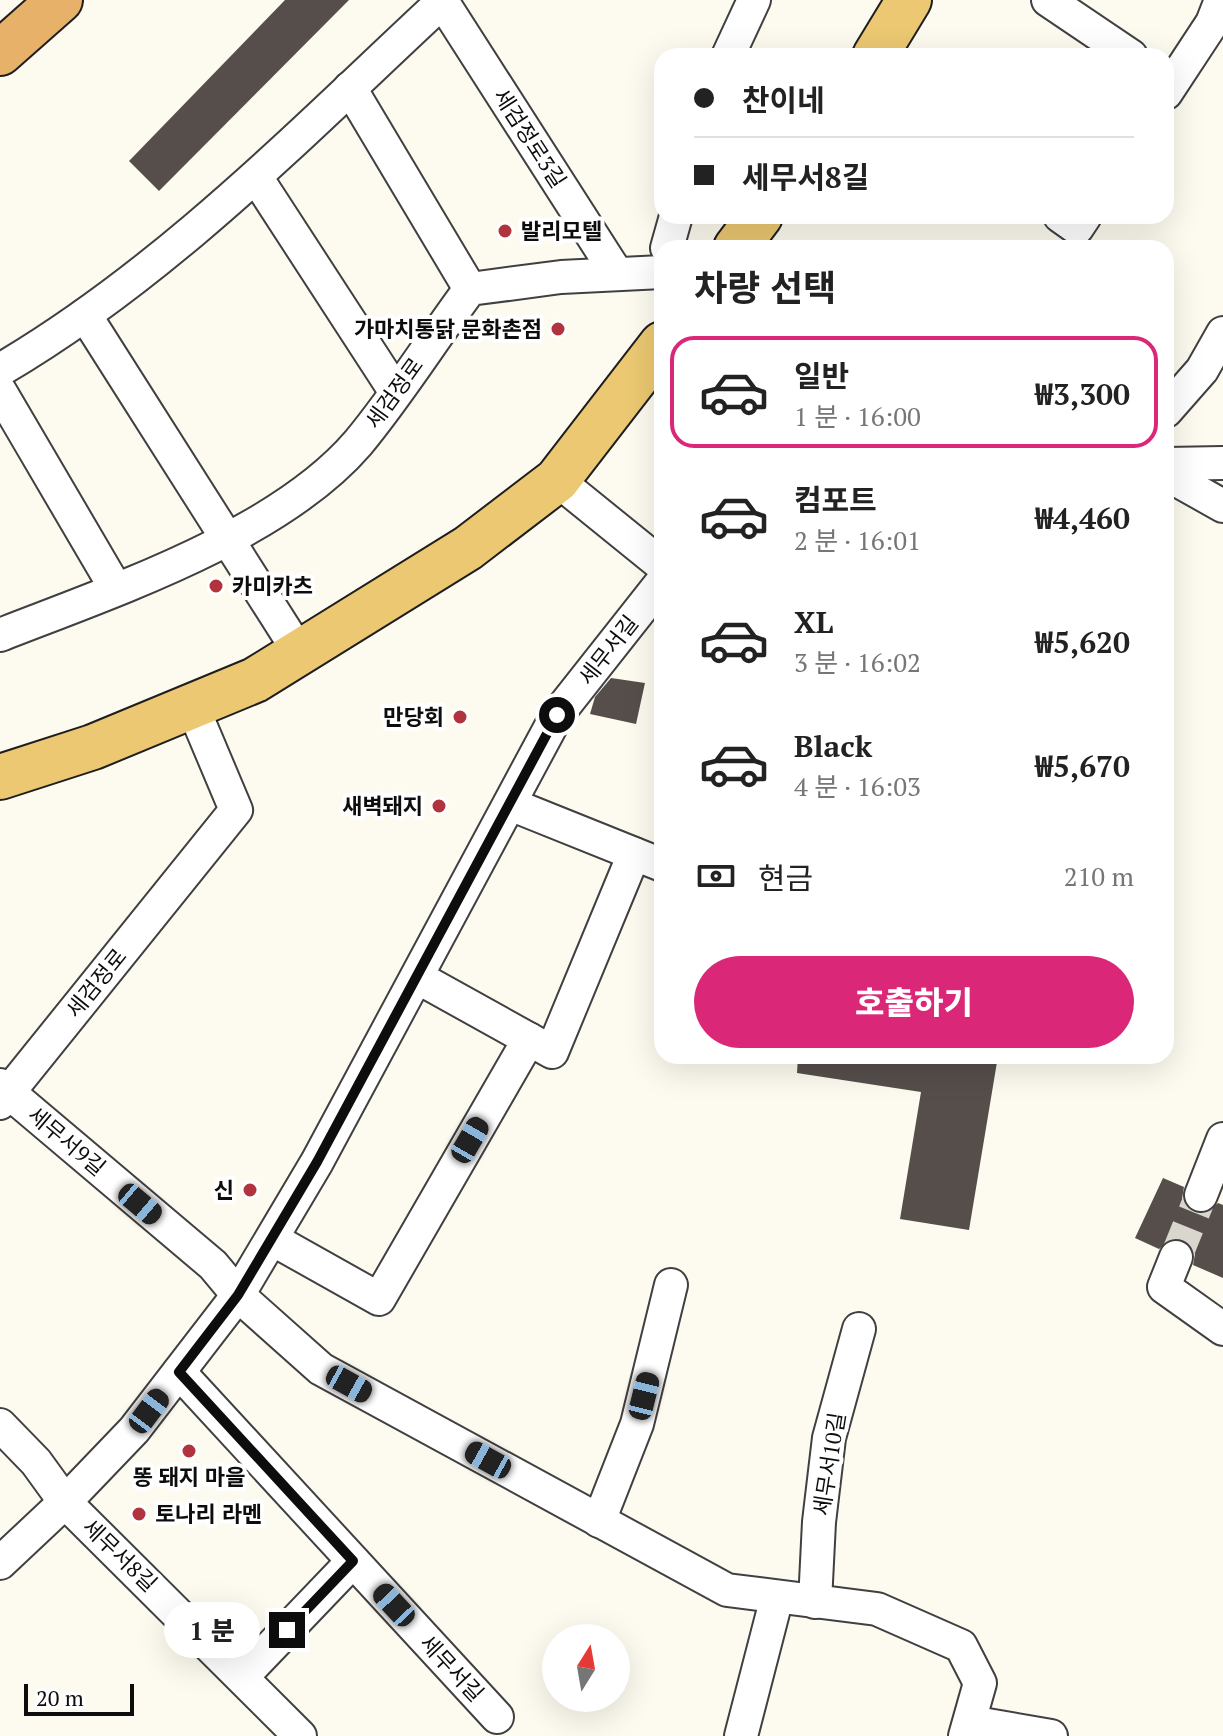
<!DOCTYPE html>
<html lang="ko">
<head>
<meta charset="utf-8">
<style>
	body { margin:0; font-family:"PT Serif","Noto Sans KR",serif; background:#f2f2f2; color:#222; height:100vh; display:flex; flex-direction:column; font-size:30px; white-space:nowrap }
	* { box-sizing:border-box; margin:0 }
	p { font-size:26px; color:#767676 }
	.icon { flex:none; width:44px; height:44px; fill:none; stroke:currentColor; stroke-width:2; stroke-linecap:round; stroke-linejoin:round }
	.map { position:relative; flex:1; overflow:hidden }
	.side { position:absolute; left:654px; top:240px; width:520px; height:824px; display:flex; flex-direction:column; background:#fff; border-radius:24px; box-shadow:0 8px 32px #0002 }
	.side>* { flex:none }
	.top-card { position:absolute; left:654px; top:48px; width:520px; height:176px; border-radius:24px; box-shadow:0 8px 32px #0002; display:grid; align-content:center; height:176px; padding:0 40px; background:#fff }
	.needle { width:52px; rotate:11deg }
	.tools { position:absolute; left:542px; top:1624px; display:grid; gap:16px }
	.tools a { display:grid; place-items:center; width:88px; height:88px; border-radius:50%; background:#fff; box-shadow:0 8px 32px #0002; font-size:40px }
	.scale { position:absolute; left:24px; bottom:20px; width:110px; box-sizing:border-box; padding-left:8px; border:4px solid #0d0d0d; border-top:0; font-size:22px; line-height:28px; white-space:nowrap; color:#0d0d0d; -webkit-text-stroke:6px #fff; paint-order:stroke }
	.end { position:absolute; width:36px; height:36px; margin:-18px; border:10px solid #0d0d0d; background:#fff; box-shadow:0 0 0 4px #fff }
	.from { border-radius:50% }
	.bubble { position:absolute; height:56px; border-radius:28px; background:#fff; box-shadow:0 8px 32px #0002; font-size:26px; font-weight:800; line-height:56px; text-align:center }
	.car { position:absolute; width:24px; height:48px; margin:-24px -12px; border-radius:10px; box-shadow:0 0 6px 2px #0007; background:linear-gradient(#222 24%,#8ab4d8 0 40%,#222 0 76%,#8ab4d8 0 86%,#222 0) }
	.top-card b { display:flex; align-items:center; gap:28px; height:76px; font-size:30px }
	.top-card b+b { border-top:2px solid #e0e0e0 }
	.top-card i { width:20px; height:20px; background:#222 }
	ul { padding:0; list-style:none }
	li { display:flex; align-items:center; gap:24px; height:112px; margin:0 16px 12px; padding:0 24px; border:4px solid transparent; border-radius:24px }
	li div { flex:1 }
	li b { display:block; font-size:30px }
	li em { font-style:normal; font-weight:800 }
	li.active { border-color:#db2777 }
	li>.icon { width:72px; height:72px; stroke-width:1.5 }
	h2 { padding:0 40px; font-size:36px; line-height:96px }
	.pay { display:flex; align-items:center; gap:20px; height:88px; padding:0 40px; font-size:30px }
	.pay p { margin-inline-start:auto }
	.button { display:flex; gap:16px; margin-top:auto; padding:16px 40px }
	.button a { flex:1; height:92px; border-radius:48px; background:#db2777; color:#fff; font-size:32px; font-weight:800; line-height:92px; text-align:center }
	.map>svg:first-child { display:block }
	.building { fill:#554e4b }
	.lines { fill:none; stroke-linecap:round; stroke-linejoin:round }
	.minor-tunnel { stroke:#d9d6cd; stroke-width:32; stroke-dasharray:32 16; stroke-linecap:butt }
	.minor-casing { stroke:#404040; stroke-width:36 }
	.primary-casing { stroke:#1e1e1e; stroke-width:48 }
	.trunk-casing { stroke:#1e1e1e; stroke-width:48 }
	.minor { stroke:#fff; stroke-width:32 }
	.primary { stroke:#ebc871; stroke-width:44 }
	.trunk { stroke:#e8b16a; stroke-width:44 }
	.route { stroke:#0d0d0d; stroke-width:10 }
	.poi-dot { fill:#b0333e; stroke:#fff; stroke-width:3 }
	.labels { text-anchor:middle; stroke-width:8; stroke-linejoin:round; paint-order:stroke }
	.street-label { font-size:22px; fill:#0d0d0d; stroke:#fff }
	.poi-label { font-size:22px; font-weight:bold; fill:#0d0d0d; stroke:#fff; text-anchor:end }
</style>
</head>
<body>
<div class="map">
<svg width="1223" height="1736" viewBox="0 0 1223 1736">
	<rect width="100%" height="100%" fill="#fdfaef"/>
	<g class="building">
		<polygon points="285,0 349,0 159,191 129,161"/>
		<polygon points="611,678 645,683 636,724 590,714 595,697"/>
		<polygon points="798,1056 998,1056 969,1230 900,1219 921,1092 797,1073"/>
		<polygon points="1163,1178 1184,1187 1182,1199 1193,1212 1205,1214 1218,1203 1223,1205 1223,1278 1193,1265 1195,1254 1184,1240 1173,1238 1159,1249 1135,1238"/>
	</g>
	<g class="lines">
		<polyline class="minor-tunnel" points="1176,1257 1201,1195"/>
		<defs>
			<g id="minor">
				<polyline points="1048,0 1131,56"/>
				<polyline points="442,1 617,274"/>
				<polyline points="728,56 754,0"/>
				<polyline points="350,88 470,289"/>
				<polyline points="1166,93 1212,23 1221,0"/>
				<polyline points="256,177 395,391"/>
				<polyline points="1060,216 1077,228 1085,216"/>
				<polyline points="667,248 676,216"/>
				<polyline points="85,315 301,655"/>
				<path d="M0 370C167 272 303 131 444 0"/>
				<polyline points="0,391 116,589"/>
				<polyline points="1166,411 1202,370 1223,333"/>
				<polyline points="1166,464 1223,463"/>
				<polyline points="1166,474 1223,506"/>
				<polyline points="557,480 662,565"/>
				<path d="M0 635C112 591 278 536 358 443 398 395 432 340 470 289L561 277 662 272"/>
				<polyline points="510,804 662,865"/>
				<polyline points="417,977 552,1052 634,854"/>
				<polyline points="0,1085 213,1265 238,1295 321,1369 727,1590 877,1609 961,1646 980,1683 965,1736"/>
				<polyline points="0,1103 236,810 193,708"/>
				<polyline points="1201,1195 1223,1139"/>
				<polyline points="272,1239 379,1299 529,1039"/>
				<polyline points="1176,1257 1164,1287 1223,1329"/>
				<polyline points="179,1372 497,1717"/>
				<polyline points="0,1425 36,1462 65,1502 300,1736"/>
				<polyline points="599,1521 637,1424 671,1285"/>
				<polyline points="0,1563 65,1502 134,1430 238,1295 317,1162 557,715 662,582"/>
				<polyline points="815,1602 819,1522 829,1438 859,1329"/>
				<polyline points="243,1676 353,1561"/>
				<polyline points="970,1722 1051,1736"/>
				<polyline points="741,1736 777,1597"/>
			</g>
			<g id="primary">
				<polyline points="875,56 909,0"/>
				<polyline points="736,248 760,216"/>
				<polyline points="0,777 93,747 255,680 468,548 557,480 662,344"/>
			</g>
			<polyline id="trunk" points="0,53 60,0"/>
		</defs>
		<use href="#minor" class="minor-casing"/>
		<use href="#primary" class="primary-casing"/>
		<use href="#trunk" class="trunk-casing"/>
		<use href="#minor" class="minor"/>
		<use href="#primary" class="primary"/>
		<use href="#trunk" class="trunk"/>
	</g>
	<g class="lines">
		<polyline class="route" points="287,1630 353,1561 179,1372 238,1295 317,1162 557,715"/>
	</g>
	<g class="poi-dot">
		<circle cx="505" cy="231" r="8"/>
		<circle cx="558" cy="329" r="8"/>
		<circle cx="216" cy="586" r="8"/>
		<circle cx="460" cy="717" r="8"/>
		<circle cx="439" cy="806" r="8"/>
		<circle cx="250" cy="1190" r="8"/>
		<circle cx="189" cy="1451" r="8"/>
		<circle cx="139" cy="1514" r="8"/>
	</g>
	<g class="labels">
		<g class="street-label">
			<text transform="translate(530 138) rotate(57)" y="8">세검정로3길</text>
			<text transform="translate(394 393) rotate(-54)" y="8">세검정로</text>
			<text transform="translate(608 650) rotate(-52)" y="8">세무서길</text>
			<text transform="translate(96 983) rotate(-51)" y="8">세검정로</text>
			<text transform="translate(67 1141) rotate(40)" y="8">세무서9길</text>
			<text transform="translate(829 1464) rotate(-81)" y="8">세무서10길</text>
			<text transform="translate(120 1555) rotate(44)" y="8">세무서8길</text>
			<text transform="translate(452 1668) rotate(47)" y="8">세무서길</text>
		</g>
		<g class="poi-label">
			<text x="521" y="239" text-anchor="start">발리모텔</text>
			<text x="542" y="337">가마치통닭 문화촌점</text>
			<text x="232" y="594" text-anchor="start">카미카츠</text>
			<text x="444" y="725">만당회</text>
			<text x="423" y="814">새벽돼지</text>
			<text x="234" y="1198">신</text>
			<text x="189" y="1485" text-anchor="middle">똥 돼지 마을</text>
			<text x="155" y="1522" text-anchor="start">토나리 라멘</text>
		</g>
	</g>
</svg>
<div class="tools">
<a><svg class="needle" viewBox="-14 -14 28 28"><path d="M0-13l5 13h-10z" fill="#e53935"/><path d="M0 13l5-13h-10z" fill="#767676"/></svg></a>
</div>
<div class="scale">20 m</div>
<i class="end from" style="left:557px;top:715px"></i>
<i class="end" style="left:287px;top:1630px"></i>
<div class="bubble" style="left:164px;top:1602px;width:96px">1 분</div>
<i class="car" style="left:470px;top:1140px;rotate:30deg"></i>
<i class="car" style="left:140px;top:1204px;rotate:130deg"></i>
<i class="car" style="left:349px;top:1384px;rotate:119deg"></i>
<i class="car" style="left:644px;top:1396px;rotate:14deg"></i>
<i class="car" style="left:149px;top:1411px;rotate:37deg"></i>
<i class="car" style="left:488px;top:1460px;rotate:299deg"></i>
<i class="car" style="left:394px;top:1605px;rotate:317deg"></i>
<div class="top-card">
<b><i class="from"></i>찬이네</b>
<b><i></i>세무서8길</b>
</div>
<section class="side">
<h2>차량 선택</h2>
<ul>
<li class="active"><svg class="icon" aria-label="car" viewBox="0 0 24 24"><path d="M5 17H2v-5l4-1 3-4h7l3 4 3 1v5h-3M9 17h6M6 11h13"/><circle cx="7" cy="17" r="2"/><circle cx="17" cy="17" r="2"/></svg><div><b>일반</b><p>1 분 · 16:00</p></div><em>₩3,300</em></li>
<li><svg class="icon" aria-label="car" viewBox="0 0 24 24"><path d="M5 17H2v-5l4-1 3-4h7l3 4 3 1v5h-3M9 17h6M6 11h13"/><circle cx="7" cy="17" r="2"/><circle cx="17" cy="17" r="2"/></svg><div><b>컴포트</b><p>2 분 · 16:01</p></div><em>₩4,460</em></li>
<li><svg class="icon" aria-label="car" viewBox="0 0 24 24"><path d="M5 17H2v-5l4-1 3-4h7l3 4 3 1v5h-3M9 17h6M6 11h13"/><circle cx="7" cy="17" r="2"/><circle cx="17" cy="17" r="2"/></svg><div><b>XL</b><p>3 분 · 16:02</p></div><em>₩5,620</em></li>
<li><svg class="icon" aria-label="car" viewBox="0 0 24 24"><path d="M5 17H2v-5l4-1 3-4h7l3 4 3 1v5h-3M9 17h6M6 11h13"/><circle cx="7" cy="17" r="2"/><circle cx="17" cy="17" r="2"/></svg><div><b>Black</b><p>4 분 · 16:03</p></div><em>₩5,670</em></li>
</ul>
<div class="pay"><svg class="icon" aria-label="cash" viewBox="0 0 24 24"><path d="M3 7h18v10H3z"/><circle cx="12" cy="12" r="2"/></svg>현금<p>210 m</p></div>
<div class="button"><a>호출하기</a></div>
</section>
</div>
</body>
</html>
